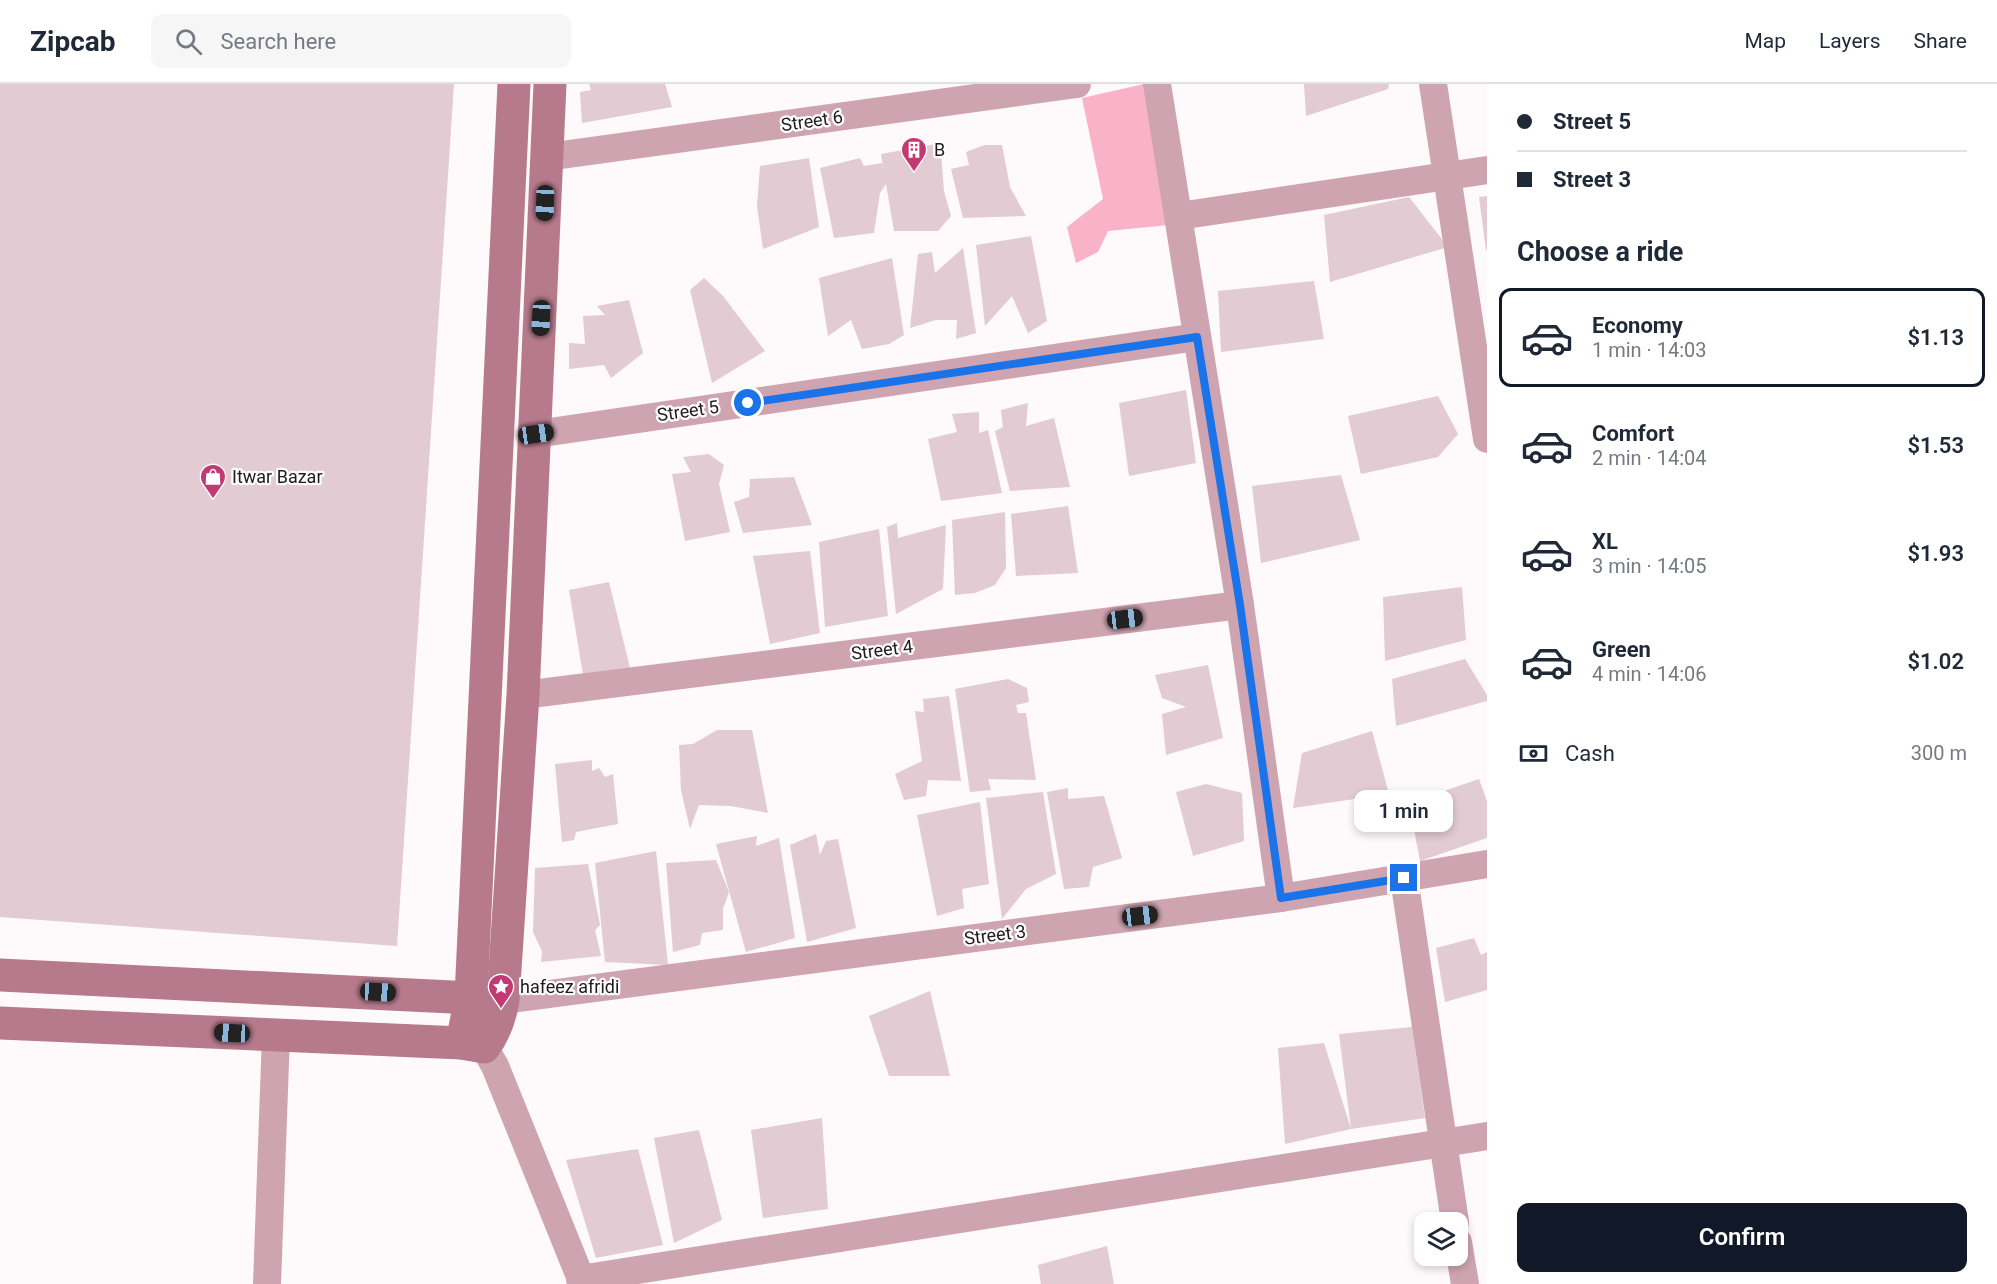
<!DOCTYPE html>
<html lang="en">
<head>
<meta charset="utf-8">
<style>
	body { margin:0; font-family:Roboto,sans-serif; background:#f6f6f7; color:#1f2937; height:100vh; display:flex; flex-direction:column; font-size:22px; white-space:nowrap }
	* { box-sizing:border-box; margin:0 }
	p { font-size:20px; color:#747a83 }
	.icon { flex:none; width:33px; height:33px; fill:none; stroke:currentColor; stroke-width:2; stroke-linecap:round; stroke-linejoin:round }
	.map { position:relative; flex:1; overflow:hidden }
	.sheet { display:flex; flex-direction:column; background:#fff; width:510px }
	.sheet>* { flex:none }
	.guide { display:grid; align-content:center; height:132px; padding:0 30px; background:#fff }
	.buttons { position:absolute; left:1414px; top:1128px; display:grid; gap:12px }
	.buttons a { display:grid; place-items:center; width:54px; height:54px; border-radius:12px; background:#fff; box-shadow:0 3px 9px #0003; font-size:30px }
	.end { position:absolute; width:27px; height:27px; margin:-14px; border:8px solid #1a73e8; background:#fff; box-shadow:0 0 0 3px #fff }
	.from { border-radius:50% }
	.bubble { position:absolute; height:42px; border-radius:12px; background:#fff; box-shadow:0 3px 9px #0003; font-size:20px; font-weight:600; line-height:42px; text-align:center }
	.car { position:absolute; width:18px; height:36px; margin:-18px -9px; border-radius:8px; box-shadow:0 0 4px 2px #0007; background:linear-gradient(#222 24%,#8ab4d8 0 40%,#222 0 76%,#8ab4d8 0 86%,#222 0) }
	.guide b { display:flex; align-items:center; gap:21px; height:57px; font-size:22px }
	.guide b+b { border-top:2px solid #e0e1e3 }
	.guide i { width:15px; height:15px; background:#1f2937 }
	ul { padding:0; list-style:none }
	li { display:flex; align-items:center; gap:18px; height:99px; margin:0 12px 9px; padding:0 18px; border:3px solid transparent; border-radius:12px }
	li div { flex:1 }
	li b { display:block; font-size:22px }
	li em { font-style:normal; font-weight:600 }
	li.active { border-color:#111827 }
	li>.icon { width:54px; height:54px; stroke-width:1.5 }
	h2 { padding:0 30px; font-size:27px; line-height:72px }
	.pay { display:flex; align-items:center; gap:15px; height:66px; padding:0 30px; font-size:22px }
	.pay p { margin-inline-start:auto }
	.primary-button { display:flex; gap:12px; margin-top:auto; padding:12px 30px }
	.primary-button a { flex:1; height:69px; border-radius:12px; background:#111827; color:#fff; font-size:24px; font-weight:600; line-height:69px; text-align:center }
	header { display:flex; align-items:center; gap:36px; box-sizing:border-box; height:84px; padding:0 30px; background:#fff; border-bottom:2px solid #e0e1e3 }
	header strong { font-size:28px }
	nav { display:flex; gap:33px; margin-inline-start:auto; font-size:21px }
	.search { width:420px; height:54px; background:#f6f6f7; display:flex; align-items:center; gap:15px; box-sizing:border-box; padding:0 21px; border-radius:12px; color:#747a83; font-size:22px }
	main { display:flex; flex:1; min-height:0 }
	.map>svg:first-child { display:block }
	.green { fill:#fab2c8 }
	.building { fill:#e2cbd2 }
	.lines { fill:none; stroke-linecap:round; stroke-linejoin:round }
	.street { stroke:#cfa4b1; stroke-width:28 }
	.secondary { stroke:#b77a8d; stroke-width:33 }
	.route { stroke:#1a73e8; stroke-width:8 }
	.labels { text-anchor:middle; stroke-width:4.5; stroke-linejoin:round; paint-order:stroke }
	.street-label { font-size:18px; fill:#21191c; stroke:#fff }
	.poi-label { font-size:18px; fill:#21191c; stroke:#fff; text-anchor:start }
</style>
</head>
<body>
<header>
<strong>Zipcab</strong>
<div class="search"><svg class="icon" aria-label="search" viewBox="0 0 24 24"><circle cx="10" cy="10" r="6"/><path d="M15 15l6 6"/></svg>Search here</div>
<nav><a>Map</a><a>Layers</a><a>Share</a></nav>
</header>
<main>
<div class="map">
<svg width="1487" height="1200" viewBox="0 0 1487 1200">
	<rect width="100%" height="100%" fill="#fef9fa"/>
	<polygon class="green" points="1144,0 1168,141 1108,147 1098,168 1076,179 1067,143 1103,115 1082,14"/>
	<g class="building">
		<polygon points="0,0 454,0 397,862 0,833"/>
		<polygon points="589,0 665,0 672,23 582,39 580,8 591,6"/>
		<polygon points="1304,0 1389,0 1388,5 1306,32"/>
		<polygon points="936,60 941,68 944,107 951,132 938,147 894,147 886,100 880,109 874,149 834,154 820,84 860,74 864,82 882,79 884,88 881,70"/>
		<polygon points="985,61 1002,61 1010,103 1026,132 963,134 951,85 969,81 966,68"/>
		<polygon points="809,74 819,143 763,165 757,122 760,82"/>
		<polygon points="1487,112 1487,166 1486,166 1479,113"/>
		<polygon points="1409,113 1448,163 1330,198 1324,131"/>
		<polygon points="1031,152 1047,237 1028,249 1012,212 985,242 976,161"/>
		<polygon points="963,164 976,249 956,255 957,236 936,236 910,244 918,170 932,168 935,189"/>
		<polygon points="892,174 904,251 889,260 862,265 851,236 828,252 819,194"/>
		<polygon points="704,194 723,212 765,267 712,299 690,206"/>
		<polygon points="1314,197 1324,255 1221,268 1218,207"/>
		<polygon points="629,216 643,269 611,294 604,281 569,285 569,259 585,260 583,232 605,231 597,222"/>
		<polygon points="1186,306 1196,379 1129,392 1119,319"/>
		<polygon points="1438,312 1458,350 1438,373 1361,390 1348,332"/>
		<polygon points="1028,319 1026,342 1054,334 1070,403 1010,407 995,347 1003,343 1001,326"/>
		<polygon points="979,328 979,349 988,346 1002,409 941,417 928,355 957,348 952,330"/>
		<polygon points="709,370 724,381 719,400 730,448 685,457 672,390 691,388 683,373"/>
		<polygon points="1341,391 1360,456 1261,479 1252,402"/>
		<polygon points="794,393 812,441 743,449 734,418 749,413 750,395"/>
		<polygon points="1068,422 1078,489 1016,492 1011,430"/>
		<polygon points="1005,428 1006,484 995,501 975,509 955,511 952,436"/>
		<polygon points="897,439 898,454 946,441 943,505 896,530 887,443"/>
		<polygon points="879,445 888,532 825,543 819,458"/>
		<polygon points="810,467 820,549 770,560 753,472"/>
		<polygon points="609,498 631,588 584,597 569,506"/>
		<polygon points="1462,503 1466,556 1385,577 1383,513"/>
		<polygon points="1465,575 1487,611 1487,617 1396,642 1392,595"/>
		<polygon points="1208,581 1223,654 1166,671 1162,630 1186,623 1162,614 1155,591"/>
		<polygon points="1008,595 1027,604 1029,618 1016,621 1018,629 1026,629 1036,696 988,695 991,706 970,708 955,605"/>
		<polygon points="949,612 961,697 928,696 926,712 904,716 895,690 922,677 915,627 924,628 923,615"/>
		<polygon points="717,646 752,646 768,729 731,722 699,721 690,745 681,706 679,661 693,660"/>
		<polygon points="1372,647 1389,710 1293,724 1302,669"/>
		<polygon points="592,676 592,687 599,684 605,693 613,690 618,740 576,748 574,756 562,758 555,680"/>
		<polygon points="1479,695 1487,717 1487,754 1420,777 1409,719"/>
		<polygon points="1206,700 1242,709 1244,757 1193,772 1176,708"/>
		<polygon points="1068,704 1068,715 1104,712 1122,774 1093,783 1089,803 1064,805 1047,708"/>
		<polygon points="1043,708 1056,790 1026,805 1002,835 986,714"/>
		<polygon points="980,718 989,800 962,805 964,824 937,832 917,731"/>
		<polygon points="816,750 820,771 826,757 838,755 856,844 807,858 790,761"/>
		<polygon points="757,752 756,762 779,754 795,854 746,868 716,760"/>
		<polygon points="656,767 668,881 605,878 595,779"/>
		<polygon points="716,776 729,808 723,825 723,846 702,849 700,861 673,868 666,779"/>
		<polygon points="588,780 600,841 595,846 601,872 541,878 542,867 533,848 535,784"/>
		<polygon points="1474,854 1481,871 1487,868 1487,906 1445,918 1436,864"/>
		<polygon points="930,907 950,992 889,992 869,932"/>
		<polygon points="1412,943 1425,1034 1351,1045 1339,950"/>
		<polygon points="1324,959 1351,1045 1285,1060 1278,964"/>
		<polygon points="822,1034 828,1125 763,1134 751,1046"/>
		<polygon points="699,1046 722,1136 674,1159 654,1054"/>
		<polygon points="638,1065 663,1161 596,1174 566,1076"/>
		<polygon points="1107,1162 1114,1200 1041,1200 1038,1181"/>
	</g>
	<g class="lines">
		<g class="street">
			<polyline points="1157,0 1240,521 1281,814"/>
			<polyline points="1433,0 1487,355"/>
			<polyline points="547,73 1077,0"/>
			<polyline points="1179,132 1487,86"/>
			<polyline points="536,350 1197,253"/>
			<polyline points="523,611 1240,521"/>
			<polyline points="1404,794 1455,1138"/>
			<polyline points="503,916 1281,814 1487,780"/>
			<polyline points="484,963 495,982 583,1200"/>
			<polyline points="1458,1158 1465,1200"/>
			<polyline points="580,1195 1487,1052"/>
			<polyline points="267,1200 276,951"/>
		</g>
		<g class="secondary">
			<polyline points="0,891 493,915"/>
			<path d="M0 939 462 959 484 963C495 949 500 934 503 916L523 611 550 0"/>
			<polyline points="462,959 471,913 514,0"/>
		</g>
	</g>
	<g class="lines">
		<polyline class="route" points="748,319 1197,253 1240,521 1281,814 1404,794"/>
	</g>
	<defs>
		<symbol id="building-pin" viewBox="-11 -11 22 30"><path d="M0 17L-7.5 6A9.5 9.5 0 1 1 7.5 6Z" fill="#c33973" stroke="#fff"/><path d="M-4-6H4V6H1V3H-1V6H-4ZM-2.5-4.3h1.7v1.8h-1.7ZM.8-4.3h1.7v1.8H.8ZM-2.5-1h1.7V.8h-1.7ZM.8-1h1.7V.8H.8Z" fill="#fff"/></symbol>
		<symbol id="shop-pin" viewBox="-11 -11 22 30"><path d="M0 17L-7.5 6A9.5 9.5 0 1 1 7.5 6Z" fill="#c33973" stroke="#fff"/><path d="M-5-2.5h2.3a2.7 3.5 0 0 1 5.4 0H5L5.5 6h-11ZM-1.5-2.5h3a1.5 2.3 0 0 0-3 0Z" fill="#fff"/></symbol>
		<symbol id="sight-pin" viewBox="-11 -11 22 30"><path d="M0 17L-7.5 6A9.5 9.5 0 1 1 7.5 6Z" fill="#c33973" stroke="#fff"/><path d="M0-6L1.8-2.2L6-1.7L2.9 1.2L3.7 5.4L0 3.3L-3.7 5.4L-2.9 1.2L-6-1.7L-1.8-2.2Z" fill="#fff"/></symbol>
	</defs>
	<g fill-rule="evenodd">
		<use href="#building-pin" x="899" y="51" width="30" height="40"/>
		<use href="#shop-pin" x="198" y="378" width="30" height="40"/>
		<use href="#sight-pin" x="486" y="888" width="30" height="40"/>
	</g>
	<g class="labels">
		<g class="street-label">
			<text transform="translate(812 37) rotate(-8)" y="6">Street 6</text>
			<text transform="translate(688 327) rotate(-8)" y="6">Street 5</text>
			<text transform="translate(882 566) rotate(-7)" y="6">Street 4</text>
			<text transform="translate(995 851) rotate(-7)" y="6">Street 3</text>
		</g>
		<g class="poi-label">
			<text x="934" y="72">B</text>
			<text x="232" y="399">Itwar Bazar</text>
			<text x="520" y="909">hafeez afridi</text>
		</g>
	</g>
</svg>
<div class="buttons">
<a><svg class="icon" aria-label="layers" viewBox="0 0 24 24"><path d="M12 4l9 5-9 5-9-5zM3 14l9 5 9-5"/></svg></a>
</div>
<i class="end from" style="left:748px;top:319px"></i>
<i class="end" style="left:1404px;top:794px"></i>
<div class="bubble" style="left:1354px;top:706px;width:99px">1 min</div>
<i class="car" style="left:545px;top:119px;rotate:182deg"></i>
<i class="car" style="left:541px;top:234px;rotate:183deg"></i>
<i class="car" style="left:536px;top:350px;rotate:82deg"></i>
<i class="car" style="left:1125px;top:535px;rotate:83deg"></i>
<i class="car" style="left:1140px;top:832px;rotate:83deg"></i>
<i class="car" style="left:378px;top:908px;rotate:93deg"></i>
<i class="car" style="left:232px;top:949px;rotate:273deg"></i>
</div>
<section class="sheet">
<div class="guide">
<b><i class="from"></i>Street 5</b>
<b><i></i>Street 3</b>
</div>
<h2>Choose a ride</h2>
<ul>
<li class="active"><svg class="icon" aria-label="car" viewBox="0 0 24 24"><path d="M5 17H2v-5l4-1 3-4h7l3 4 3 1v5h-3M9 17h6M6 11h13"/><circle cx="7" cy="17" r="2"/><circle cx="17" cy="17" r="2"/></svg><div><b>Economy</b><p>1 min · 14:03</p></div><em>$1.13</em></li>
<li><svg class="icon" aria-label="car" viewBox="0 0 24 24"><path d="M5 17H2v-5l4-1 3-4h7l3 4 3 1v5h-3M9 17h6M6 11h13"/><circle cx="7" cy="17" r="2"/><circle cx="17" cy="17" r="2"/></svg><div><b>Comfort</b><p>2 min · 14:04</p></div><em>$1.53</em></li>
<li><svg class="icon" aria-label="car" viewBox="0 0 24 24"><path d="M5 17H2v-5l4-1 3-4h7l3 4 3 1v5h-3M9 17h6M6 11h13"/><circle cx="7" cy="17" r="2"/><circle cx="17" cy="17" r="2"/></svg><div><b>XL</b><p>3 min · 14:05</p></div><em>$1.93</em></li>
<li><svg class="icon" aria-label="car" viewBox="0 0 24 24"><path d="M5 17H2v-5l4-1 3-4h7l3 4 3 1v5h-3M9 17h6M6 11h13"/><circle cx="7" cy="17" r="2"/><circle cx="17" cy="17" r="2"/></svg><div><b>Green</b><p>4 min · 14:06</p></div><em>$1.02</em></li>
</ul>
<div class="pay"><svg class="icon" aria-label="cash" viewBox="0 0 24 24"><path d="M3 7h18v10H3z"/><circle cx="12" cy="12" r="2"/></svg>Cash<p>300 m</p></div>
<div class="primary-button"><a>Confirm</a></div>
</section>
</main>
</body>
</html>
